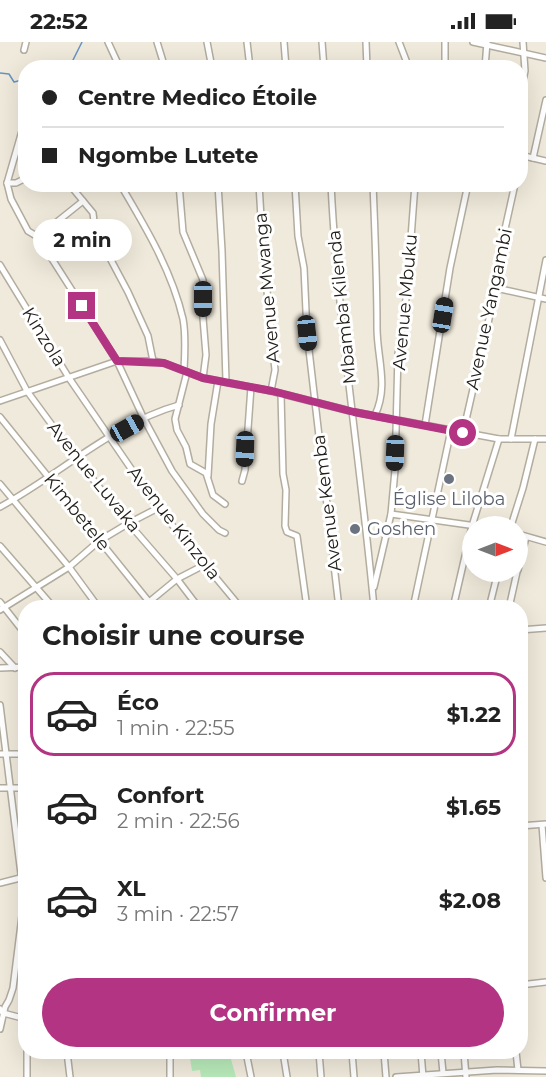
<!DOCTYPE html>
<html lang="fr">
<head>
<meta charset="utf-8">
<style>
	body { margin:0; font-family:Montserrat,sans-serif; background:#f2f2f2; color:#222; height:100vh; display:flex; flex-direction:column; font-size:22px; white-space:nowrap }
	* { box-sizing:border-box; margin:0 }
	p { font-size:20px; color:#767676 }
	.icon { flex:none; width:33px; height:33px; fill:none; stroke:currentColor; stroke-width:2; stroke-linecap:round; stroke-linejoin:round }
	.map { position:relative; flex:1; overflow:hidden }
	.drawer { position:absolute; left:18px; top:558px; width:510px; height:459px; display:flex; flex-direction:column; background:#fff; border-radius:24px; box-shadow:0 6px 24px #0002 }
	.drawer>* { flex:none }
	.hud { position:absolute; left:18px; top:18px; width:510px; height:132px; border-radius:24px; box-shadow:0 6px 24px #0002; display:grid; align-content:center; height:132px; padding:0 24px; background:#fff }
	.needle { width:39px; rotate:90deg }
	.tools { position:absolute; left:462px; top:474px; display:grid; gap:12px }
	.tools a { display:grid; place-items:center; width:66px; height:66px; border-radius:50%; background:#fff; box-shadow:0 6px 24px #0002; font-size:30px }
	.end { position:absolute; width:27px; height:27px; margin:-14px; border:8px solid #b23482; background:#fff; box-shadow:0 0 0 3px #fff }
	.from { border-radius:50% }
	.bubble { position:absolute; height:42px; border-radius:21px; background:#fff; box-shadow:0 6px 24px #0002; font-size:20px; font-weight:700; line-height:42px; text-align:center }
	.car { position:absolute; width:18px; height:36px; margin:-18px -9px; border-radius:8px; box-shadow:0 0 4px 2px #0007; background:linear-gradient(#222 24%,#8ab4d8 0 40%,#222 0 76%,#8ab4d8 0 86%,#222 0) }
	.hud b { display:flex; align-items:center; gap:21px; height:57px; font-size:22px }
	.hud b+b { border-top:2px solid #e0e0e0 }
	.hud i { width:15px; height:15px; background:#222 }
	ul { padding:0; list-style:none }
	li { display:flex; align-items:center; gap:18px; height:84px; margin:0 12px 9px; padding:0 12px; border:3px solid transparent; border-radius:24px }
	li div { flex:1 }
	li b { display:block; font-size:22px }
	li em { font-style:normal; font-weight:700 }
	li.on { border-color:#b23482 }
	li>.icon { width:54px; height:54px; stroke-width:1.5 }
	h2 { padding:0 24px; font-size:27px; line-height:72px }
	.button { display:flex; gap:12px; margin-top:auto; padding:12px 24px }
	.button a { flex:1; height:69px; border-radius:36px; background:#b23482; color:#fff; font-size:24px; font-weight:700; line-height:69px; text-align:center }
	.status { display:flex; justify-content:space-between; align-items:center; height:42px; padding:0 30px; background:#fff; direction:ltr }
	.status svg { height:16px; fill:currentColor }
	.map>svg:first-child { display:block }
	.green { fill:#b8eaba }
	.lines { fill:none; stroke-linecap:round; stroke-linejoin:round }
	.stream { stroke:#6594c2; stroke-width:1.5 }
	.street-casing { stroke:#b3ada0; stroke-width:8 }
	.street { stroke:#fff; stroke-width:5 }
	.route { stroke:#b23482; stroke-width:8 }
	.worship-dot { fill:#6b7280; stroke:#fff; stroke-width:2 }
	.labels { text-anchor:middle; stroke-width:6; stroke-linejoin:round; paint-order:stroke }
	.street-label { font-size:18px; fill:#23201b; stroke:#fff }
	.worship-label { font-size:18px; fill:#5b616d; stroke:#fff }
</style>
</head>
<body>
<div class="status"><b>22:52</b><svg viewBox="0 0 49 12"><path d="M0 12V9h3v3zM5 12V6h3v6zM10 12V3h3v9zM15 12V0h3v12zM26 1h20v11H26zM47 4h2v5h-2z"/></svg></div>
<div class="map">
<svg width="546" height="1035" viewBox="0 0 546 1035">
	<rect width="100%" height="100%" fill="#f0eadc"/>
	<polygon class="green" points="189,1010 229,1010 236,1035 201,1035 200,1028 192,1029"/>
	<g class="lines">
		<g class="stream">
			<polyline points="69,26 82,0"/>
			<polyline points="0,31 9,32 14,40 26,37"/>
		</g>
		<defs>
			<g id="street">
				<polyline points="108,0 120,26"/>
				<polyline points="157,0 165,26"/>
				<polyline points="207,0 212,26"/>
				<polyline points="247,0 250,26"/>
				<polyline points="284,0 286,26"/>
				<polyline points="322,0 324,26"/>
				<polyline points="366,0 367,26"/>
				<polyline points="399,0 409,26"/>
				<polyline points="473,0 546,16"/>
				<polyline points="24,8 26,0"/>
				<polyline points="445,26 445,0"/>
				<polyline points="485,26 487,0"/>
				<polyline points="520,53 525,29 523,0"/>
				<polyline points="26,75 7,141 11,157 28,189 38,195 117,319 144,377 172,429 203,472 219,488 225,491"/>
				<polyline points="520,113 546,119"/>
				<polyline points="533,116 546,58"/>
				<polyline points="520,123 523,113"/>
				<polyline points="7,141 16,141 26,136"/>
				<polyline points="69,142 93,171 95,188 128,250 148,294 153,319"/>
				<path d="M120 142C145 184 172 229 183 277 186 293 185 311 184 328"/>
				<polyline points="133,142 144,146 146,142"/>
				<polyline points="179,142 183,190 203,238 203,276 206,313 203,336"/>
				<polyline points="218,142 222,209 226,339"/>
				<polyline points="259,142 263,209 275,328 271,349"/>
				<polyline points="295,142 298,194 304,226 307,291 339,566"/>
				<path d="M331 142C338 284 361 424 374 566"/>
				<path d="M373 142C375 191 377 238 377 286 377 316 389 344 375 373"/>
				<polyline points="38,195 83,159"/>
				<polyline points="0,223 69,336 158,466 241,566"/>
				<polyline points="496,246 546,257"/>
				<polyline points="0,298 27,349 77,417 118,469 177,537 199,566"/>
				<polyline points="187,330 175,377 177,388 186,405 190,422 206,431 213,453 225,462"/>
				<polyline points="281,352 283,432 286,448 285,484 287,490 297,494 307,566"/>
				<polyline points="0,359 117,319 153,319 163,321 203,336 271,349 354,370 499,397 546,397"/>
				<polyline points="0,375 154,566"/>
				<polyline points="425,383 450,226 468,142"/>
				<polyline points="463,391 496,246 505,187 515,142"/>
				<polyline points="511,397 546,218"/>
				<polyline points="208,434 211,382 218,339"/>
				<polyline points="242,439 245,428 251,345"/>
				<polyline points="0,442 69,525 99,566"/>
				<path d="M0 465C59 433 114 381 179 363"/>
				<polyline points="391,472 476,484"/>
				<polyline points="511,484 523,446 535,397"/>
				<polyline points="518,492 546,500"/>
				<polyline points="0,504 54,566"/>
				<polyline points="518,528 526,495"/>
				<polyline points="374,545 391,472 395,428 398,312 407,250 415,142"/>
				<polyline points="0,560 26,593"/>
				<polyline points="149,560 177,537 206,522"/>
				<polyline points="413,566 451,388"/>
				<polyline points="453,566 472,484 499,397"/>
				<polyline points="489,566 498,530"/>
				<polyline points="509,566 517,530"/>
				<polyline points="0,568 69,525 99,499 129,481 158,466"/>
				<polyline points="520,588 546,586"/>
				<polyline points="0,610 15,626"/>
				<polyline points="0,626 26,625"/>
				<polyline points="0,663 22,840 25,850 13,946 9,958 5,965 0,987"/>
				<polyline points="0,712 26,712"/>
				<polyline points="0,746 26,746"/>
				<polyline points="520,765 522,784"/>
				<polyline points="542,783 546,836"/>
				<polyline points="520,784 546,782"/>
				<polyline points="0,841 24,835"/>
				<polyline points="520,943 546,940"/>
				<polyline points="0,967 3,971 26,977"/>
				<polyline points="27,1010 27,1035"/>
				<polyline points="67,1010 70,1035"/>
				<polyline points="170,1010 170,1035"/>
				<polyline points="246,1010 251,1035"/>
				<polyline points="283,1010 287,1035"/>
				<polyline points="319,1010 321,1035"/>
				<polyline points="352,1010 354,1035"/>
				<polyline points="384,1010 386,1035"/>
				<polyline points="421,1010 423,1035"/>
				<polyline points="441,1010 443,1031"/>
				<polyline points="464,1010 466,1035"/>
				<polyline points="516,1010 518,1028"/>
				<polyline points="396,1035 497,1028 546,1029"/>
			</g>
		</defs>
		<use href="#street" class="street-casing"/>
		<use href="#street" class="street"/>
	</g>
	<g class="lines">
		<polyline class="route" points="82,264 117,319 164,321 203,336 272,349 354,370 463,391"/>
	</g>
	<g class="worship-dot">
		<circle cx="449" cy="437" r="6"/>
		<circle cx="355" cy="487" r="6"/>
	</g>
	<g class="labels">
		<g class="street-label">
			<text transform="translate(267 246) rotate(-95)" y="6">Avenue Mwanga</text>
			<text transform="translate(405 260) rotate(-85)" y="6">Avenue Mbuku</text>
			<text transform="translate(342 265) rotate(-96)" y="6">Mbamba Kilenda</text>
			<text transform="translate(489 267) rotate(-78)" y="6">Avenue Yangambi</text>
			<text transform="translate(44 295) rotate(58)" y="6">Kinzola</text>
			<text transform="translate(94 435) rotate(51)" y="6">Avenue Luvaka</text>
			<text transform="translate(327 461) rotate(-97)" y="6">Avenue Kemba</text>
			<text transform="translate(77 470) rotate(51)" y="6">Kimbetele</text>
			<text transform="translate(174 481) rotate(52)" y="6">Avenue Kinzola</text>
		</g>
		<g class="worship-label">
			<text x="449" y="463">Église Liloba</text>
			<text x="367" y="493" text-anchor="start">Goshen</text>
		</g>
	</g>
</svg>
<div class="tools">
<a><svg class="needle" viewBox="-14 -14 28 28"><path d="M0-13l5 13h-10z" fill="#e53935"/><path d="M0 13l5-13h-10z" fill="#767676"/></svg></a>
</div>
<i class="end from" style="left:463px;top:391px"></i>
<i class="end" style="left:82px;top:264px"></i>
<div class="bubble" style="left:33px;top:177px;width:99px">2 min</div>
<i class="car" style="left:203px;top:257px;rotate:180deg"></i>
<i class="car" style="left:443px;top:273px;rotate:9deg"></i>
<i class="car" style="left:307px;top:291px;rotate:174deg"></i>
<i class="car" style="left:127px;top:386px;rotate:61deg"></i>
<i class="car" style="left:245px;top:407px;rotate:182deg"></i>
<i class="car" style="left:395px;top:411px;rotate:182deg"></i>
<div class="hud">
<b><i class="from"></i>Centre Medico Étoile</b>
<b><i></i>Ngombe Lutete</b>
</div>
<section class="drawer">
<h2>Choisir une course</h2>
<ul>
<li class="on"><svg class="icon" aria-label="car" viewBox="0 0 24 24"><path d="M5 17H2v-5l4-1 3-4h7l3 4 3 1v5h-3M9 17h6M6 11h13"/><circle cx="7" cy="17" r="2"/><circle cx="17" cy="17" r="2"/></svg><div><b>Éco</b><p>1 min · 22:55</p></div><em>$1.22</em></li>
<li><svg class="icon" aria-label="car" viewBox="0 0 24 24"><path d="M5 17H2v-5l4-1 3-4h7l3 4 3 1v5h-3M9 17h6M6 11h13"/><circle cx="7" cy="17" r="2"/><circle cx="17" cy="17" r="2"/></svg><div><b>Confort</b><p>2 min · 22:56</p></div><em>$1.65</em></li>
<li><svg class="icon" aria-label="car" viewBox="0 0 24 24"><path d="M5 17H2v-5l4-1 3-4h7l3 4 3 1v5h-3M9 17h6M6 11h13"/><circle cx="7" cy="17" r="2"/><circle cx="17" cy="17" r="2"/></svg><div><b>XL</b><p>3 min · 22:57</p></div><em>$2.08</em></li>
</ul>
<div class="button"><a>Confirmer</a></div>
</section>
</div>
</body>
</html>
